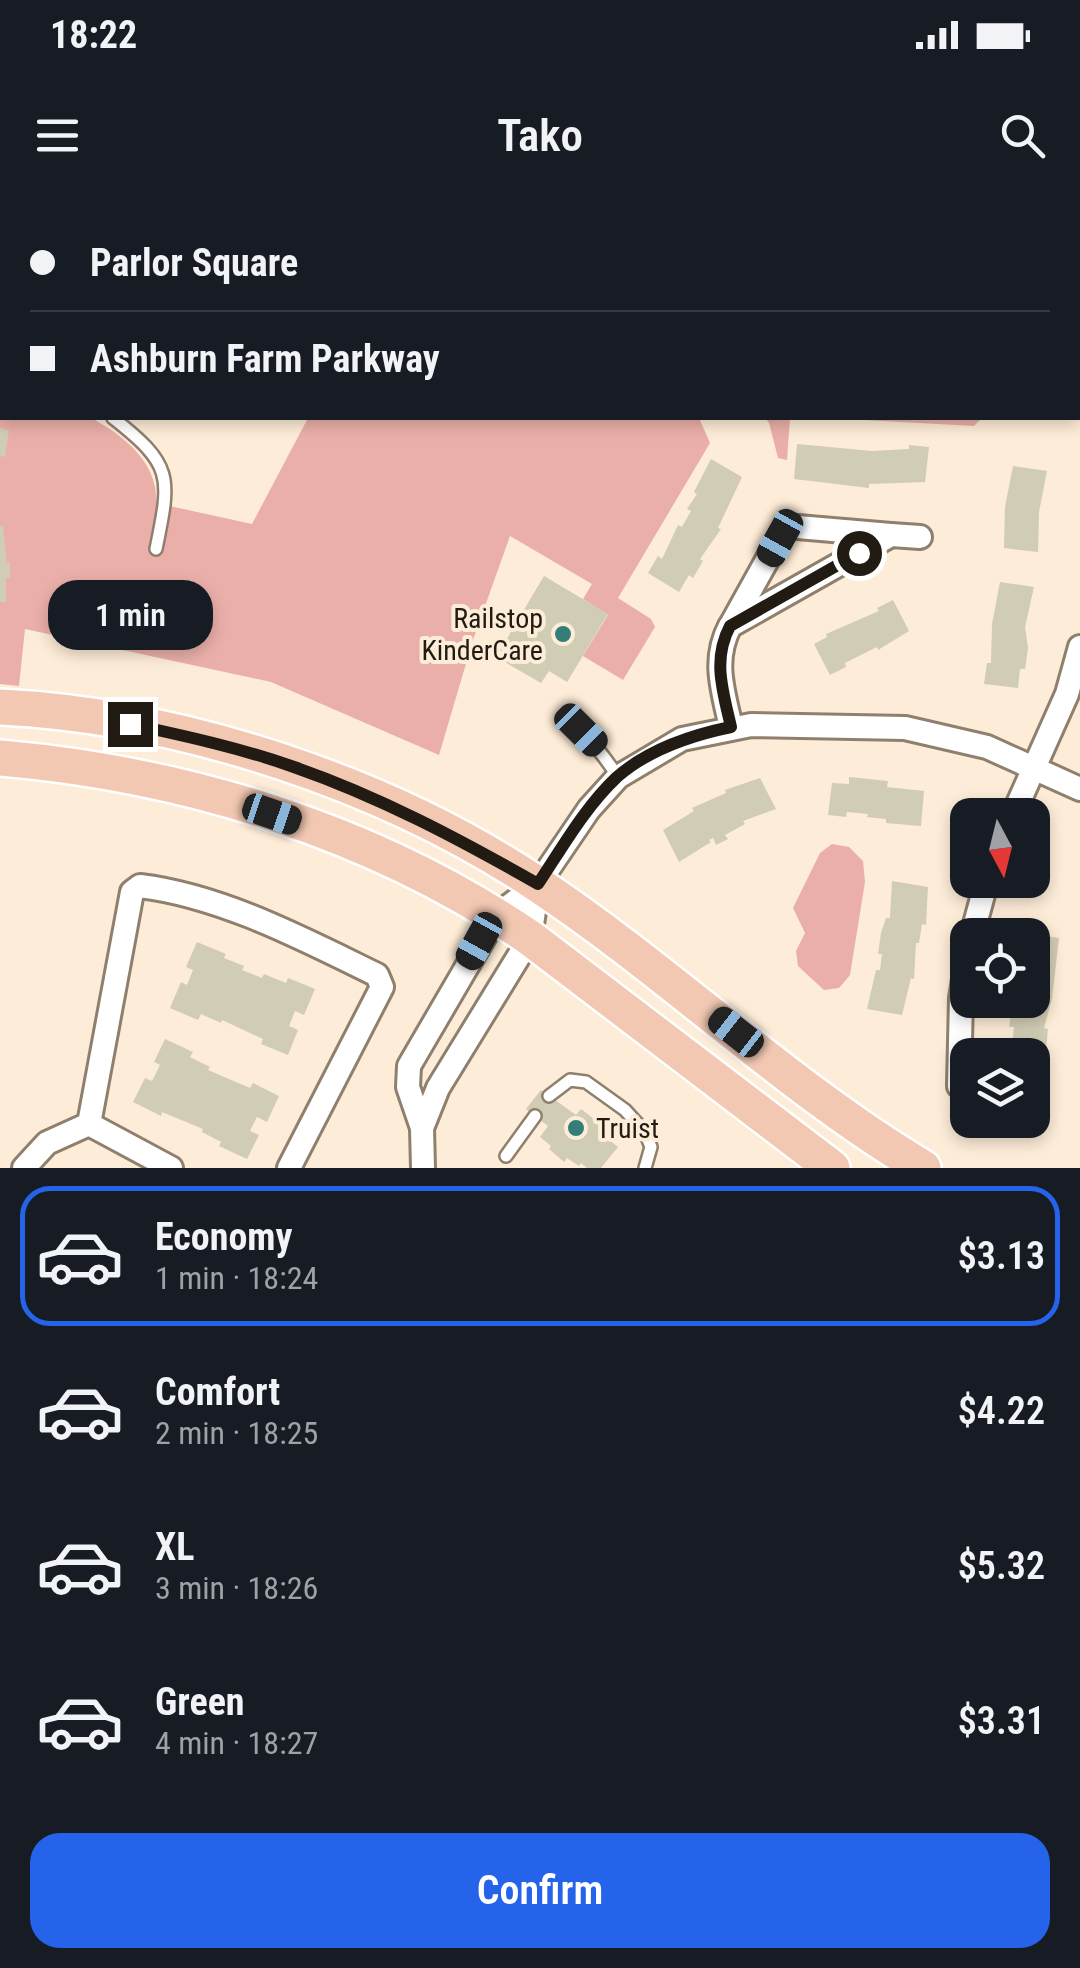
<!DOCTYPE html>
<html lang="en">
<head>
<meta charset="utf-8">
<style>
	body { margin:0; font-family:"Roboto Condensed",sans-serif; background:#242831; color:#f1f3f6; height:100vh; display:flex; flex-direction:column; font-size:38px; white-space:nowrap }
	* { box-sizing:border-box; margin:0 }
	p { font-size:32px; color:#9ea1a6 }
	.icon { flex:none; width:55px; height:55px; fill:none; stroke:currentColor; stroke-width:2; stroke-linecap:round; stroke-linejoin:round }
	.map { position:relative; height:968px; overflow:hidden }
	.panel { display:flex; flex-direction:column; background:#171b24; flex:1 }
	.panel>* { flex:none }
	.banner { position:absolute; left:0px; top:0px; width:1080px; height:220px; box-shadow:0 5px 15px #0003; display:grid; align-content:center; height:220px; padding:0 30px; background:#171b24 }
	.needle { width:65px; rotate:173deg }
	.fabs { position:absolute; left:950px; top:598px; display:grid; gap:20px }
	.fabs a { display:grid; place-items:center; width:100px; height:100px; border-radius:20px; background:#171b24; box-shadow:0 5px 15px #0003; font-size:50px }
	.end { position:absolute; width:45px; height:45px; margin:-22px; border:12px solid #211b14; background:#fff; box-shadow:0 0 0 5px #fff }
	.from { border-radius:50% }
	.bubble { position:absolute; height:70px; border-radius:30px; background:#171b24; box-shadow:0 5px 15px #0003; font-size:32px; font-weight:600; line-height:70px; text-align:center }
	.car { position:absolute; width:30px; height:60px; margin:-30px -15px; border-radius:12px; box-shadow:0 0 8px 2px #0007; background:linear-gradient(#222 24%,#8ab4d8 0 40%,#222 0 76%,#8ab4d8 0 86%,#222 0) }
	.banner b { display:flex; align-items:center; gap:35px; height:95px; font-size:38px }
	.banner b+b { border-top:2px solid #363941 }
	.banner i { width:25px; height:25px; background:#f1f3f6 }
	ul { padding:18px 0 0; list-style:none }
	li { display:flex; align-items:center; gap:30px; height:140px; margin:0 20px 15px; padding:0 10px; border:5px solid transparent; border-radius:30px }
	li div { flex:1 }
	li b { display:block; font-size:38px }
	li em { font-style:normal; font-weight:600 }
	li.selected { border-color:#2563eb }
	li>.icon { width:90px; height:90px; stroke-width:1.5 }
	.cta { display:flex; gap:20px; margin-top:auto; padding:20px 30px }
	.cta a { flex:1; height:115px; border-radius:30px; background:#2563eb; color:#fff; font-size:40px; font-weight:600; line-height:115px; text-align:center }
	.status { display:flex; justify-content:space-between; align-items:center; height:70px; padding:0 50px; background:#171b24; direction:ltr }
	.status svg { height:28px; fill:currentColor }
	header { display:flex; justify-content:space-between; align-items:center; height:130px; padding:0 30px; background:#171b24; font-size:45px; font-weight:600 }
	.map>svg:first-child { display:block }
	.green { fill:#ebafa9 }
	.water { fill:#b6c879; stroke:#89945b; stroke-width:2.5 }
	.lines { fill:none; stroke-linecap:round; stroke-linejoin:round }
	.stream { stroke:#89945b; stroke-width:6 }
	.building { fill:#d1ccb4 }
	.lane-casing { stroke:#8f806d; stroke-width:16 }
	.street-casing { stroke:#8f806d; stroke-width:28 }
	.primary-casing { stroke:#fff; stroke-width:40 }
	.lane { stroke:#fff; stroke-width:11 }
	.street { stroke:#fff; stroke-width:22 }
	.primary { stroke:#f2c8b2; stroke-width:35 }
	.route { stroke:#211b14; stroke-width:12 }
	.poi-dot { fill:#357d78; stroke:#fdecd7; stroke-width:4 }
	.labels { text-anchor:middle; stroke-width:8; stroke-linejoin:round; paint-order:stroke }
	.poi-label { font-size:28px; fill:#211b14; stroke:#fdecd7; text-anchor:end }
</style>
</head>
<body>
<div class="status"><b>18:22</b><svg viewBox="0 0 49 12"><path d="M0 12V9h3v3zM5 12V6h3v6zM10 12V3h3v9zM15 12V0h3v12zM26 1h20v11H26zM47 4h2v5h-2z"/></svg></div>
<header><svg class="icon" aria-label="menu" viewBox="0 0 24 24"><path d="M4 6h16M4 12h16M4 18h16"/></svg>Tako<svg class="icon" aria-label="search" viewBox="0 0 24 24"><circle cx="10" cy="10" r="6"/><path d="M15 15l6 6"/></svg></header>
<div class="map">
<svg width="1080" height="968" viewBox="0 0 1080 968">
	<rect width="100%" height="100%" fill="#fdecd7"/>
	<g class="green">
		<polygon points="952,0 1080,0 1080,78 1078,80 1078,2 950,2"/>
		<path d="M0 198 2 218H91C124 235 159 264 156 303L252 324 308 218H699L710 243 618 398 651 419 655 427 623 480 583 456 608 415 583 399 592 384 510 336 473 440 439 555 271 482 25 429 19 486 0 484Z"/>
		<polygon points="765,218 790,218 787,260 778,258 769,223"/>
		<polygon points="827,218 982,218 974,226"/>
		<polygon points="832,644 849,647 863,661 865,682 850,775 839,788 824,790 798,766 796,751 805,733 793,708 820,653"/>
	</g>
	<polygon class="water" points="0,0 111,2 2,2 2,124"/>
	<g class="lines">
		<polyline class="stream" points="1078,24 1080,23"/>
	</g>
	<g class="building">
		<polygon points="0,228 9,230 5,257 0,256"/>
		<polygon points="797,244 872,251 909,249 909,245 929,247 925,282 869,284 869,288 794,279"/>
		<polygon points="711,259 742,277 718,328 721,329 700,359 703,361 693,378 689,375 679,392 648,373 658,356 662,359 678,325 682,327 691,311 687,309 697,294 694,292"/>
		<polygon points="1013,266 1047,271 1039,312 1038,352 1004,348 1005,307"/>
		<polygon points="0,326 3,326 7,363 10,363 10,378 6,378 6,402 0,402"/>
		<polygon points="544,376 608,414 567,482 549,471 541,483 496,457"/>
		<polygon points="1000,382 1034,387 1025,427 1028,448 1025,469 1020,469 1018,488 984,484 987,463 991,463 992,424"/>
		<polygon points="893,400 909,431 878,450 877,447 845,463 846,467 830,475 814,444 827,437 826,434 879,411 877,408"/>
		<polygon points="849,577 888,581 887,587 924,591 921,626 886,623 886,619 867,617 868,614 847,612 846,617 828,615 832,583 849,584"/>
		<polygon points="760,578 776,609 743,621 745,624 725,635 728,639 716,645 713,638 709,640 711,642 679,662 663,630 694,611 692,608 726,593 725,590"/>
		<polygon points="892,681 928,687 926,725 922,724 919,743 916,743 914,779 911,778 902,815 867,809 876,770 880,770 882,754 878,754 881,733 886,718 890,718"/>
		<polygon points="1032,734 1059,738 1052,799 1044,828 1048,829 1046,850 1042,849 1041,885 1032,884 1032,855 1006,855 1007,845 1012,845 1014,827 1009,827 1013,800 1032,800"/>
		<polygon points="197,742 226,754 224,758 244,766 242,770 262,778 264,774 286,783 288,778 315,789 304,815 295,811 289,826 298,830 288,855 261,844 263,839 222,820 221,823 201,814 198,820 170,808 181,782 187,785 193,770 186,767"/>
		<polygon points="165,839 193,852 190,857 210,867 208,870 250,888 253,883 279,896 267,922 257,917 250,931 259,935 247,959 219,946 221,942 202,932 203,929 162,912 161,916 133,902 145,878 152,881 160,865 154,862"/>
		<polygon points="541,890 576,915 581,909 608,930 603,935 618,947 601,968 587,968 581,963 579,966 567,958 564,962 549,949 551,946 540,937 548,926 526,909"/>
	</g>
	<g class="lines">
		<defs>
			<g id="lane">
				<polyline points="0,185 2,186"/>
				<path d="M113 218C173 265 171 276 156 349"/>
				<path d="M562 519C588 534 602 553 618 577"/>
				<polyline points="549,896 570,880 586,882 625,910 645,932 651,947 645,968"/>
				<polyline points="506,956 535,916"/>
			</g>
			<g id="street">
				<polyline points="732,423 786,326 891,335"/>
				<path d="M731 527C723 491 712 460 730 426L891 335 920 337"/>
				<polyline points="1013,615 1067,494 1080,447"/>
				<polyline points="972,735 987,680"/>
				<polyline points="959,886 961,798 968,754"/>
				<polyline points="89,924 171,968"/>
				<polyline points="422,928 438,888 530,738 538,684"/>
				<path d="M24 968 47 943 89 924 132 692 140 686C222 696 303 739 377 775L382 787 289 968"/>
				<polyline points="423,968 422,928 408,887 409,866 497,715 538,684 589,609 618,577 682,539 751,525 905,528 987,547 1080,589"/>
			</g>
			<g id="primary">
				<path d="M0 507C183 516 388 584 540 686 672 774 787 887 923 968"/>
				<path d="M0 558C186 574 375 632 530 738L832 968"/>
			</g>
		</defs>
		<use href="#lane" class="lane-casing"/>
		<use href="#street" class="street-casing"/>
		<use href="#primary" class="primary-casing"/>
		<use href="#lane" class="lane"/>
		<use href="#street" class="street"/>
		<use href="#primary" class="primary"/>
	</g>
	<g class="lines">
		<path class="route" d="M130 524C185 536 241 548 294 567 380 597 459 639 538 684 562 648 585 607 617 577 648 550 692 535 731 527 723 491 712 460 730 426L859 353"/>
	</g>
	<g class="poi-dot">
		<circle cx="563" cy="434" r="10"/>
		<circle cx="576" cy="928" r="10"/>
	</g>
	<g class="labels">
		<g class="poi-label">
			<text x="543" y="428">Railstop<tspan x="543" dy="32">KinderCare</tspan></text>
			<text x="596" y="938" text-anchor="start">Truist</text>
		</g>
	</g>
</svg>
<div class="fabs">
<a><svg class="needle" viewBox="-14 -14 28 28"><path d="M0-13l5 13h-10z" fill="#e53935"/><path d="M0 13l5-13h-10z" fill="#9ea1a6"/></svg></a>
<a><svg class="icon" aria-label="locate" viewBox="0 0 24 24"><circle cx="12" cy="12" r="6"/><path d="M12 2v4M12 18v4M2 12h4M18 12h4"/></svg></a>
<a><svg class="icon" aria-label="layers" viewBox="0 0 24 24"><path d="M12 4l9 5-9 5-9-5zM3 14l9 5 9-5"/></svg></a>
</div>
<i class="end from" style="left:859px;top:353px"></i>
<i class="end" style="left:130px;top:524px"></i>
<div class="bubble" style="left:48px;top:380px;width:165px">1 min</div>
<i class="car" style="left:780px;top:338px;rotate:209deg"></i>
<i class="car" style="left:581px;top:530px;rotate:135deg"></i>
<i class="car" style="left:272px;top:614px;rotate:109deg"></i>
<i class="car" style="left:479px;top:741px;rotate:209deg"></i>
<i class="car" style="left:736px;top:832px;rotate:308deg"></i>
<div class="banner">
<b><i class="from"></i>Parlor Square</b>
<b><i></i>Ashburn Farm Parkway</b>
</div>
</div>
<section class="panel">
<ul>
<li class="selected"><svg class="icon" aria-label="car" viewBox="0 0 24 24"><path d="M5 17H2v-5l4-1 3-4h7l3 4 3 1v5h-3M9 17h6M6 11h13"/><circle cx="7" cy="17" r="2"/><circle cx="17" cy="17" r="2"/></svg><div><b>Economy</b><p>1 min · 18:24</p></div><em>$3.13</em></li>
<li><svg class="icon" aria-label="car" viewBox="0 0 24 24"><path d="M5 17H2v-5l4-1 3-4h7l3 4 3 1v5h-3M9 17h6M6 11h13"/><circle cx="7" cy="17" r="2"/><circle cx="17" cy="17" r="2"/></svg><div><b>Comfort</b><p>2 min · 18:25</p></div><em>$4.22</em></li>
<li><svg class="icon" aria-label="car" viewBox="0 0 24 24"><path d="M5 17H2v-5l4-1 3-4h7l3 4 3 1v5h-3M9 17h6M6 11h13"/><circle cx="7" cy="17" r="2"/><circle cx="17" cy="17" r="2"/></svg><div><b>XL</b><p>3 min · 18:26</p></div><em>$5.32</em></li>
<li><svg class="icon" aria-label="car" viewBox="0 0 24 24"><path d="M5 17H2v-5l4-1 3-4h7l3 4 3 1v5h-3M9 17h6M6 11h13"/><circle cx="7" cy="17" r="2"/><circle cx="17" cy="17" r="2"/></svg><div><b>Green</b><p>4 min · 18:27</p></div><em>$3.31</em></li>
</ul>
<div class="cta"><a>Confirm</a></div>
</section>
</body>
</html>
